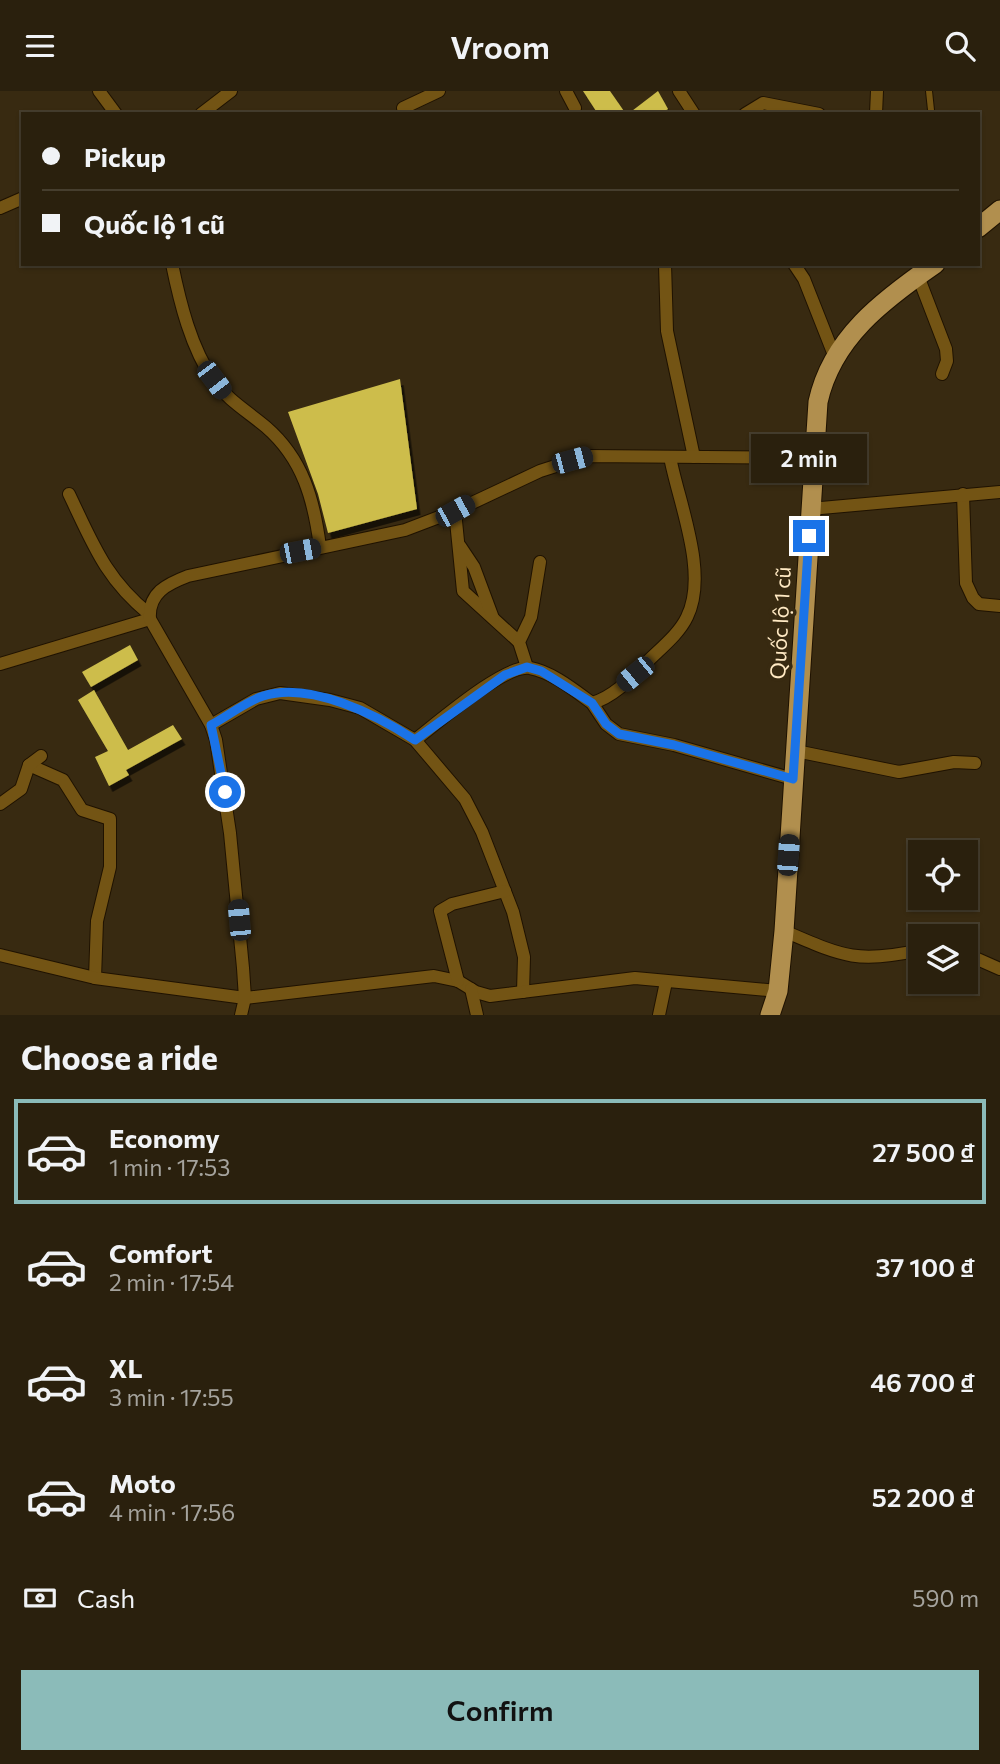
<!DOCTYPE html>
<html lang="en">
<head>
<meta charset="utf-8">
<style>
	body { margin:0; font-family:Commissioner,sans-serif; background:#322816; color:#f1f3f6; height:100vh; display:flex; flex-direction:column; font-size:26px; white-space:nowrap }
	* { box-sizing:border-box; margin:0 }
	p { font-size:23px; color:#a5a39d }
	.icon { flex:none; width:38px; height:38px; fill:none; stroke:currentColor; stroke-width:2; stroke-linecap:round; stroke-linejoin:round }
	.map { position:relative; height:924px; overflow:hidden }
	.sheet { display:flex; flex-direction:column; background:#2a200d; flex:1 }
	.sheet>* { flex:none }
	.guide { position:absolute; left:21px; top:21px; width:959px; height:154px; border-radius:0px; box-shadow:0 2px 5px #0004,0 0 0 2px #463e2e; display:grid; align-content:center; height:154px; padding:0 21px; background:#2a200d }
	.buttons { position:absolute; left:908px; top:749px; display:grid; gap:14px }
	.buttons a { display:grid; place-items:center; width:70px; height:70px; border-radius:0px; background:#2a200d; box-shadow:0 2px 5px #0004,0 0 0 2px #463e2e; font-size:35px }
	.end { position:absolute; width:32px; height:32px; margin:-16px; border:9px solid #1a73e8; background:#fff; box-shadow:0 0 0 4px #fff }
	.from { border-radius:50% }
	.bubble { position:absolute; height:49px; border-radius:0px; background:#2a200d; box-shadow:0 2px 5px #0004,0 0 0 2px #463e2e; font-size:23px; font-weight:600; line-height:49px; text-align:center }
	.car { position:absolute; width:21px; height:42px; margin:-21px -10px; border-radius:9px; box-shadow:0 0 5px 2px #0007; background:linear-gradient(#222 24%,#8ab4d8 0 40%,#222 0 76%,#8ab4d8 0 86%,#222 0) }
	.guide b { display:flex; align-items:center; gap:24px; height:66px; font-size:26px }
	.guide b+b { border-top:2px solid #463e2e }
	.guide i { width:18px; height:18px; background:#f1f3f6 }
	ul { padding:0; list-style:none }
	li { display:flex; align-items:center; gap:21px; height:105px; margin:0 14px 10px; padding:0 7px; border:4px solid transparent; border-radius:0px }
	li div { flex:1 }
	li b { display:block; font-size:26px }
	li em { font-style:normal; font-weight:600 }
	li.active { border-color:#8bbbb9 }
	li>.icon { width:63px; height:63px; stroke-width:1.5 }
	h2 { padding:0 21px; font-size:32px; line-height:84px }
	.pay { display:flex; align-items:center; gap:18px; height:77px; padding:0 21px; font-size:26px }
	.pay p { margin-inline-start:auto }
	.cta { display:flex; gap:14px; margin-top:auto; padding:14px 21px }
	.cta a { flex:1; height:80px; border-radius:0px; background:#8bbbb9; color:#111; font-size:28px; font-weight:600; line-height:80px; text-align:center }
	header { display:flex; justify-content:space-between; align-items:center; height:91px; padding:0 21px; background:#2a200d; font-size:32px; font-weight:600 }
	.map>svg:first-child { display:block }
	.building { fill:#cdbd4c; filter:url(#shadow) }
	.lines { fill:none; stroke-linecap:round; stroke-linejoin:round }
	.lane-casing { stroke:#1f1200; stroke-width:8 }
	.street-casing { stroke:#1f1200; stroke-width:14 }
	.primary-casing { stroke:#1f1200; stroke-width:21 }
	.lane { stroke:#735414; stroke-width:6 }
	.street { stroke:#735414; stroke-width:12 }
	.primary { stroke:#b18f4e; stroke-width:19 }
	.route { stroke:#1a73e8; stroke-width:9 }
	.labels { text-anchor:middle; stroke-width:7; stroke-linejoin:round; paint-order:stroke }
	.street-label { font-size:21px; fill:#ffe9c3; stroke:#382a11 }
</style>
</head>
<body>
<header><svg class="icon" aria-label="menu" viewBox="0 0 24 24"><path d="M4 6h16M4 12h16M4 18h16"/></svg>Vroom<svg class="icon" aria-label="search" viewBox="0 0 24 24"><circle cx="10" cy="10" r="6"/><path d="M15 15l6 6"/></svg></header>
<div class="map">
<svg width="1000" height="924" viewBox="0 0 1000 924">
	<defs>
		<filter id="shadow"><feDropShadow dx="3.5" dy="6" stdDeviation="0" flood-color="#0009"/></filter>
	</defs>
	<rect width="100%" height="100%" fill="#382a11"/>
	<g class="building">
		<polygon points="583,0 610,0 626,23 598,23"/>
		<polygon points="658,0 668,18 660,23 628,23"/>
		<polygon points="400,288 417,418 328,442 318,403 288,321"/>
		<polygon points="130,554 138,569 91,596 82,581"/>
		<polygon points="94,599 128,659 173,634 182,648 126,679 129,684 109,695 95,666 108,660 78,609"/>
	</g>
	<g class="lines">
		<defs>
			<polyline id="lane" points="929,0 931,19"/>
			<g id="street">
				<polyline points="99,0 116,23"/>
				<polyline points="566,0 575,17"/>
				<polyline points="679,0 694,23"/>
				<polyline points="403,17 439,0"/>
				<polyline points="201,23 231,0"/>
				<polyline points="745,23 763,12 819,23"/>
				<polyline points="876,23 877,0"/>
				<polyline points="0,117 23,107"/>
				<path d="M172 173C180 212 191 257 214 290 229 310 247 320 266 336 303 368 314 409 320 456"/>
				<polyline points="665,173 667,240 694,366"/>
				<polyline points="794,173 804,188 834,264"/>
				<polyline points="918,185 946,258 947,270 942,283"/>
				<path d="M69 403C93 453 105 487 149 523"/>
				<polyline points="963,403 966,492 973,507 979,513 1000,515"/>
				<polyline points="810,418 1000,401"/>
				<polyline points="455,420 463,500 519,551"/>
				<polyline points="460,455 474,476 493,527"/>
				<polyline points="0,573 150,528"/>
				<polyline points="527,576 519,551 531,526 540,471"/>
				<polyline points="592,612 606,633 619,643 674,654 793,688"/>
				<polyline points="211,634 256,608 280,602 330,609 360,617 415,649 465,708 482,741 513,821 524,866 523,901"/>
				<path d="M415 649C436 633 506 572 530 577 552 581 574 599 592 612 614 606 632 586 648 570 661 557 679 543 687 526 709 482 678 410 670 366"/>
				<polyline points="796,660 899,681 954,671 975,672"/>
				<polyline points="29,674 63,689 82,719 110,728 110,776 97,830 95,887"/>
				<polyline points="0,713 21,698 29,674 41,665"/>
				<path d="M784 840C842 865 857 873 920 859"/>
				<polyline points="966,863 1000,878"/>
				<polyline points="0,864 95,887 245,907 434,885 458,890 476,901 490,905 635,887 778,900"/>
				<polyline points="458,890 440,820 452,813 505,800"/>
				<polyline points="471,898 477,924"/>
				<path d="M241 924 245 907 243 877 230 742 216 649 211 634 150 528C148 502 167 493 188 485L405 439 455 420 540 380 587 365 812 367"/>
				<polyline points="659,924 666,891"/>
			</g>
			<g id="primary">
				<polyline points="978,137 1000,119"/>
				<path d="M770 924 778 900 784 840 818 311C832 247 883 209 935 173"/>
			</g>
		</defs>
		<use href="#lane" class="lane-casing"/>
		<use href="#street" class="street-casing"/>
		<use href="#primary" class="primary-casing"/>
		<use href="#lane" class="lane"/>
		<use href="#street" class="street"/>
		<use href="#primary" class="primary"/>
	</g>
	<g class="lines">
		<path class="route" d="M225 701 211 634C228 625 245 611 263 605 310 590 377 624 415 649L505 584 527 576 541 580 592 612 606 633 619 643 674 654 793 688 809 445"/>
	</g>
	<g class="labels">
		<g class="street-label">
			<text transform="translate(781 532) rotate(-87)" y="7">Quốc lộ 1 cũ</text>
		</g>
	</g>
</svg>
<div class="buttons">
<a><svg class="icon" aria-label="locate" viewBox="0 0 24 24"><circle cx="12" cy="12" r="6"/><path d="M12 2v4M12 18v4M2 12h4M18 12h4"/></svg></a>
<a><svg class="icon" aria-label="layers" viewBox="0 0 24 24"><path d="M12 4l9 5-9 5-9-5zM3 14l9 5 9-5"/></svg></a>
</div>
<i class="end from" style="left:225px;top:701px"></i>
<i class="end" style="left:809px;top:445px"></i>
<div class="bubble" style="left:751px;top:343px;width:116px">2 min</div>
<i class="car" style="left:214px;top:289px;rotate:143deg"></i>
<i class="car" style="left:572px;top:369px;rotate:75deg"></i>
<i class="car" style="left:455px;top:420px;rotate:61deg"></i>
<i class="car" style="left:300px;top:460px;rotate:79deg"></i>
<i class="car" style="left:635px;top:583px;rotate:231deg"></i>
<i class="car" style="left:788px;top:764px;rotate:4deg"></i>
<i class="car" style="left:239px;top:829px;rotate:355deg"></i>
<div class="guide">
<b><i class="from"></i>Pickup</b>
<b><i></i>Quốc lộ 1 cũ</b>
</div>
</div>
<section class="sheet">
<h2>Choose a ride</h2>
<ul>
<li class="active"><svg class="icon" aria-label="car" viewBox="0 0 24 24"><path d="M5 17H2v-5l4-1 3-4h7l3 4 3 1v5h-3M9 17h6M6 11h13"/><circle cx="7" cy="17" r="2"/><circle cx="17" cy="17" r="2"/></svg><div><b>Economy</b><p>1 min · 17:53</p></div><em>27 500 ₫</em></li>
<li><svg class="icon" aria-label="car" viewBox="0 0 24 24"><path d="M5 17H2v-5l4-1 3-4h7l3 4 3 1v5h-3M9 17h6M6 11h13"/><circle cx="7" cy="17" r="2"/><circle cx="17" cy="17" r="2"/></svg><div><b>Comfort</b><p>2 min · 17:54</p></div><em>37 100 ₫</em></li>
<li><svg class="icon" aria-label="car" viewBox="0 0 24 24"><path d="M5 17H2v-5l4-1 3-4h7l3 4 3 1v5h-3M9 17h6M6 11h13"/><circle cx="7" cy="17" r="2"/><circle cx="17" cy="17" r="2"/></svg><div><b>XL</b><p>3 min · 17:55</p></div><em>46 700 ₫</em></li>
<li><svg class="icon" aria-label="car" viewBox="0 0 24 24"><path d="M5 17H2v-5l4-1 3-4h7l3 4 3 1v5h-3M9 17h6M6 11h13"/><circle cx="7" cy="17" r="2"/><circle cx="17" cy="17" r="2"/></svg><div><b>Moto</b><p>4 min · 17:56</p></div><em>52 200 ₫</em></li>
</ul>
<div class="pay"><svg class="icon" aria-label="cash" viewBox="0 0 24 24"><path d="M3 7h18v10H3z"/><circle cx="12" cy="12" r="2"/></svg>Cash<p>590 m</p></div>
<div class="cta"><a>Confirm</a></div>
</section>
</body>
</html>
